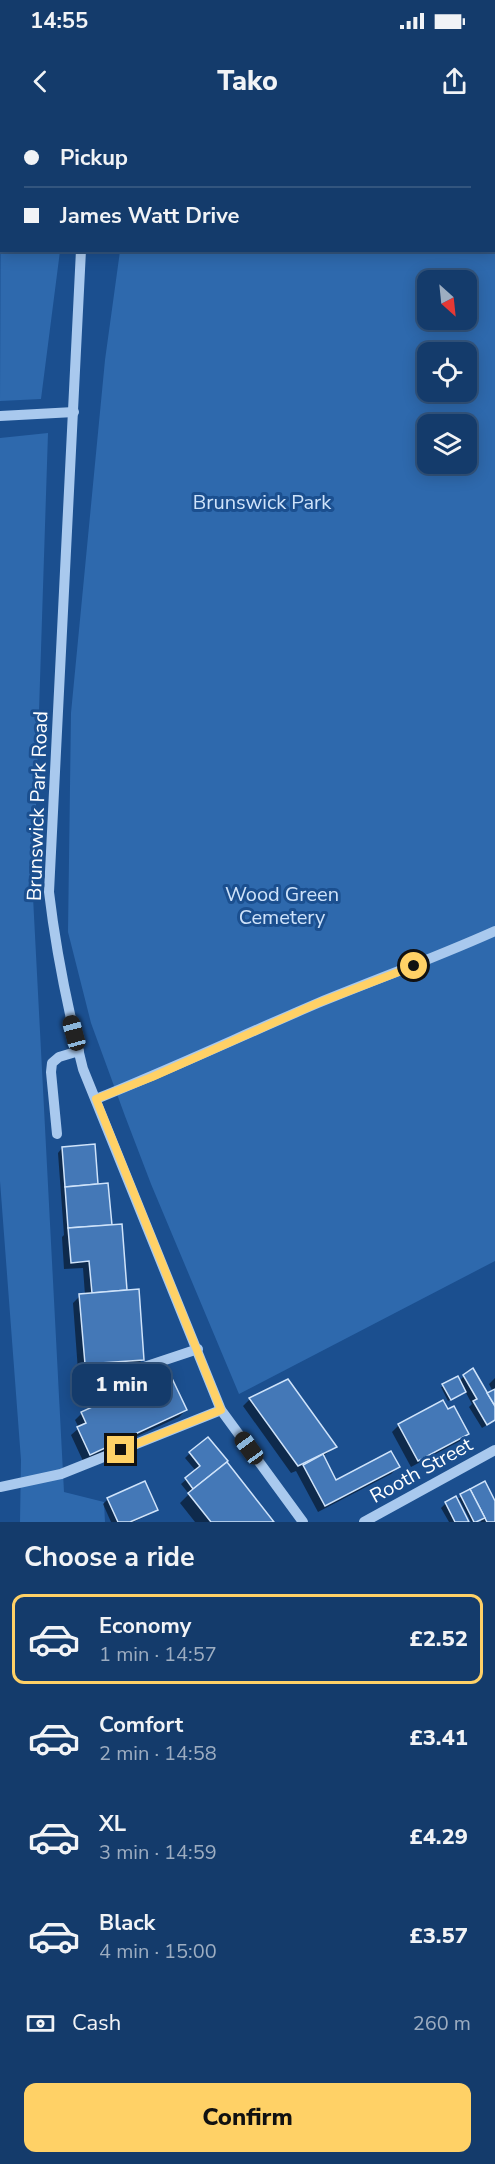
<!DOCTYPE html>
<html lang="en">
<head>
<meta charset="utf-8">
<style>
	body { margin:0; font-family:"Nunito Sans",sans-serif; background:#1d4271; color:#f1f3f6; height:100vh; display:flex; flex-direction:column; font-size:22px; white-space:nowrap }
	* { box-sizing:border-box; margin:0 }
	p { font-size:20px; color:#9dadc1 }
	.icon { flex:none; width:33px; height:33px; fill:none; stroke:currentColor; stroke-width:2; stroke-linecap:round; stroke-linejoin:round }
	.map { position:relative; height:1402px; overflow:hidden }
	.sheet { display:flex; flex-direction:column; background:#143b6b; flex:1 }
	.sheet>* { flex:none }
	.hud { position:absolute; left:0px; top:0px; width:495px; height:132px; box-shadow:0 3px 15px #0003,0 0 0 2px #33557e; display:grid; align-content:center; height:132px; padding:0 24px; background:#143b6b }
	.needle { width:39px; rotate:153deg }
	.tools { position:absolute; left:417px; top:150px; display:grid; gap:12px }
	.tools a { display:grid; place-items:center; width:60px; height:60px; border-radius:12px; background:#143b6b; box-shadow:0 3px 15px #0003,0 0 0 2px #33557e; font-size:30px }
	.end { position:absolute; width:27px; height:27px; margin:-14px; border:8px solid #ffd166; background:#111; box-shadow:0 0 0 3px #111 }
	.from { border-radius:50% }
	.bubble { position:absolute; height:42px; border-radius:12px; background:#143b6b; box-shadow:0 3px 15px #0003,0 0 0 2px #33557e; font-size:20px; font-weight:800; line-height:42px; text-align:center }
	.car { position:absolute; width:18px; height:36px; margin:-18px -9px; border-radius:8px; box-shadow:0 0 4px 2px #0007; background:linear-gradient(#222 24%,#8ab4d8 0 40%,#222 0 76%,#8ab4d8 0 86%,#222 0) }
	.hud b { display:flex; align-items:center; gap:21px; height:57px; font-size:22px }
	.hud b+b { border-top:2px solid #33557e }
	.hud i { width:15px; height:15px; background:#f1f3f6 }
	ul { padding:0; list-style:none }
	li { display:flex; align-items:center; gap:18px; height:90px; margin:0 12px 9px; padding:0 12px; border:3px solid transparent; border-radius:12px }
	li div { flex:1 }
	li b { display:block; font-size:22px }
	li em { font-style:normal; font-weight:800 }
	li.active { border-color:#ffd166 }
	li>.icon { width:54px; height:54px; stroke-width:1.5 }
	h2 { padding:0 24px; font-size:27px; line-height:72px }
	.pay { display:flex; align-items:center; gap:15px; height:66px; padding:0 24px; font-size:22px }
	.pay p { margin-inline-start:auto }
	.action { display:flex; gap:12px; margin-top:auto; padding:12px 24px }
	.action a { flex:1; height:69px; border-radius:12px; background:#ffd166; color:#111; font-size:24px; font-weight:800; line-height:69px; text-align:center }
	.status { display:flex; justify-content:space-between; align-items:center; height:42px; padding:0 30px; background:#143b6b; direction:ltr }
	.status svg { height:16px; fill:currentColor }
	header { display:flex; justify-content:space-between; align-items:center; height:78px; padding:0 24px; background:#143b6b; font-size:27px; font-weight:800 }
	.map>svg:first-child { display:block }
	.green { fill:#2e69ad; fill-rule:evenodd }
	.shadow { fill:#0007 }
	.building { fill:#4478b7; stroke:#cfe3fa; stroke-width:1.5 }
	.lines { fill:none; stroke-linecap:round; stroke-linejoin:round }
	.minor { stroke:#a9c9ee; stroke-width:10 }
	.route { stroke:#ffd166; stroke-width:8 }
	.labels { text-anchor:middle; stroke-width:6; stroke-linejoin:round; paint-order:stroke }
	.park-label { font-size:20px; fill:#cfe3fa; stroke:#1b4f8f }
	.street-label { font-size:20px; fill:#fff; stroke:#1b4f8f }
</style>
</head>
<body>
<div class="status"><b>14:55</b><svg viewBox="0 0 49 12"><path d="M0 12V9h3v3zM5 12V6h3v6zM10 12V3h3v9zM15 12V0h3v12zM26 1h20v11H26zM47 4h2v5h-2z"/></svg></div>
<header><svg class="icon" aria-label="back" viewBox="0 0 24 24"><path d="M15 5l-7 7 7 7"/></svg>Tako<svg class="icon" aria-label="share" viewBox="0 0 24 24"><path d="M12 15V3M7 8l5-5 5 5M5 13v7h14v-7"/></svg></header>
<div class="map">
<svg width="495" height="1402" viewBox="0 0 495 1402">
	<rect width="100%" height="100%" fill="#1b4f8f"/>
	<g class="green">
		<path d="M137 0H495V1141L239 1274 151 1064 125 996 91 903 68 812 71 593 105 240 120 131 494 130V2ZM428 160H466V200H428ZM428 232H466V272H428ZM428 304H466V344H428Z"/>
		<polygon points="1,16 2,130 60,131 41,279 0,281"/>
		<polygon points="48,313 33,777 64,1372 104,1382 105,1402 20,1402 21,1340 0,1061 0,318"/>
	</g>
	<g class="shadow">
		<polygon points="62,1028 97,1066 110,1107 143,1239 136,1246 78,1251 73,1183 80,1176 85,1175 83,1148 64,1149 62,1117 64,1115 58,1033"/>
		<polygon points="464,1256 487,1276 493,1272 489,1264 495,1258 495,1300 482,1308 469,1287 472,1284 465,1271 448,1281 441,1267 459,1261"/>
		<polygon points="288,1261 335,1327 322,1337 336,1362 398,1347 391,1354 318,1392 296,1351 291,1353 243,1286 250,1279"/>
		<polygon points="186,1290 179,1297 83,1341 71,1315 79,1308 75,1300 82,1293"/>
		<polygon points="399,1305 467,1314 460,1321 411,1347 392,1312"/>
		<polygon points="190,1333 225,1342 272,1402 195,1402 180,1383 189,1374 181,1364 196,1351 185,1338"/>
		<polygon points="484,1363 495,1384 495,1402 481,1402 480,1400 471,1402 459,1379 457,1380 468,1402 449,1402 441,1388 446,1383 456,1380"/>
		<polygon points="108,1379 156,1389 151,1394 133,1402 111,1402 103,1384"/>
	</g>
	<g class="building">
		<polygon points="95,1024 98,1064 65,1067 62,1027"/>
		<polygon points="108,1063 112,1105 68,1108 65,1067"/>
		<polygon points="122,1104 127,1170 92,1173 89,1141 71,1143 68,1108"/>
		<polygon points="139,1169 144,1240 85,1244 79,1174"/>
		<polygon points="473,1248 495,1286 495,1300 487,1305 473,1281 477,1279 463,1255"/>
		<polygon points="169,1252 187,1290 90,1335 77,1307 86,1303 81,1292"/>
		<polygon points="458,1256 466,1272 451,1280 442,1264"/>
		<polygon points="288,1259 337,1327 298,1346 249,1278"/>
		<polygon points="495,1269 495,1286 487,1273"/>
		<polygon points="443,1280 448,1289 454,1286 469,1314 418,1341 398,1304"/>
		<polygon points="208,1317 228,1341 193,1369 185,1358 200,1346 189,1332"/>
		<polygon points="391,1331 400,1347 325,1386 303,1345 323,1334 336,1360"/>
		<polygon points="227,1342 274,1402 211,1402 188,1373"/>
		<polygon points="145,1361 158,1390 130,1402 118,1402 107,1378"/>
		<polygon points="485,1361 495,1381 495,1402 487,1402 470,1369"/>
		<polygon points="470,1369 485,1398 476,1402 474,1402 460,1374"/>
		<polygon points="456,1376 469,1402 455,1402 445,1382"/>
	</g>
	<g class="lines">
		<g class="minor">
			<polyline points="110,2 110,0"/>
			<path d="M81 130 49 772C56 832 68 890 83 949L221 1290 303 1402"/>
			<polyline points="0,296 74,292"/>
			<path d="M96 979C171 949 243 915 318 883 377 859 437 837 495 811"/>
			<polyline points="57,1014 51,952 52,943 59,937 79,931"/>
			<polyline points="91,1257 144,1247 198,1229"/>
			<polyline points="0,1367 61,1354 221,1290"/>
			<polyline points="364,1402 495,1330"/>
		</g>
	</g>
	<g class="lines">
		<polyline class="route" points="121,1330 221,1290 96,979 152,957 318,883 414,846"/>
	</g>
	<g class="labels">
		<g class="park-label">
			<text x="262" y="389">Brunswick Park</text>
			<text x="282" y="781">Wood Green<tspan x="282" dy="23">Cemetery</tspan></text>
		</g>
		<g class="street-label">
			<text transform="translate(37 686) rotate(-88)" y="7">Brunswick Park Road</text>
			<text transform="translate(421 1350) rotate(-29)" y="7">Rooth Street</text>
		</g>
	</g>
</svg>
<div class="tools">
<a><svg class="needle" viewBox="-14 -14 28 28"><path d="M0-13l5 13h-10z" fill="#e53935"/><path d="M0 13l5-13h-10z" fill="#9dadc1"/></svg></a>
<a><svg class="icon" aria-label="locate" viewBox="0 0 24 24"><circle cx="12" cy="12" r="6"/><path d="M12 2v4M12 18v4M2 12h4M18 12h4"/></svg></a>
<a><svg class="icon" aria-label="layers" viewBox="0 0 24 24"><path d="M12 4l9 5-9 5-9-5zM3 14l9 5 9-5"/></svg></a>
</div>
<i class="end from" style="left:414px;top:846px"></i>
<i class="end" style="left:121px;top:1330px"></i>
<div class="bubble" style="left:72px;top:1244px;width:99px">1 min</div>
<i class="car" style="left:74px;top:913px;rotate:345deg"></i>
<i class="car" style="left:249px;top:1328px;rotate:324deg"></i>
<div class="hud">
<b><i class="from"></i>Pickup</b>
<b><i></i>James Watt Drive</b>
</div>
</div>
<section class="sheet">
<h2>Choose a ride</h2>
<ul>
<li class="active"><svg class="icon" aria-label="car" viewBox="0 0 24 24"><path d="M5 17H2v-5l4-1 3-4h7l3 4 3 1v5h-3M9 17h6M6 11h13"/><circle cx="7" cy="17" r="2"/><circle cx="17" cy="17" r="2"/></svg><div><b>Economy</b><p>1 min · 14:57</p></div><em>£2.52</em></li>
<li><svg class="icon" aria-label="car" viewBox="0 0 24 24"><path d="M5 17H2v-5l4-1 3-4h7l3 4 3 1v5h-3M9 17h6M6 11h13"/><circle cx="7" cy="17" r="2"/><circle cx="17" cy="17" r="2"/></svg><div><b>Comfort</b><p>2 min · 14:58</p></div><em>£3.41</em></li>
<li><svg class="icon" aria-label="car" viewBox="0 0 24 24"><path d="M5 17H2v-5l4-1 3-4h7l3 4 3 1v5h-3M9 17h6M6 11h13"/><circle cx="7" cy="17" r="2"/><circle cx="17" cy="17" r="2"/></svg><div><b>XL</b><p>3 min · 14:59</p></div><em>£4.29</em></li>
<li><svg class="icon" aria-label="car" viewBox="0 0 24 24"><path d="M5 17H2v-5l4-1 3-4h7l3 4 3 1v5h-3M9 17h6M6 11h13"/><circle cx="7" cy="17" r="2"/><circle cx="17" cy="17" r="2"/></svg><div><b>Black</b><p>4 min · 15:00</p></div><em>£3.57</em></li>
</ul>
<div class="pay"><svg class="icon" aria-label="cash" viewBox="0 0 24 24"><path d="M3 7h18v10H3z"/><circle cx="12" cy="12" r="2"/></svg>Cash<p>260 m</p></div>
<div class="action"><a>Confirm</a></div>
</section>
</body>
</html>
